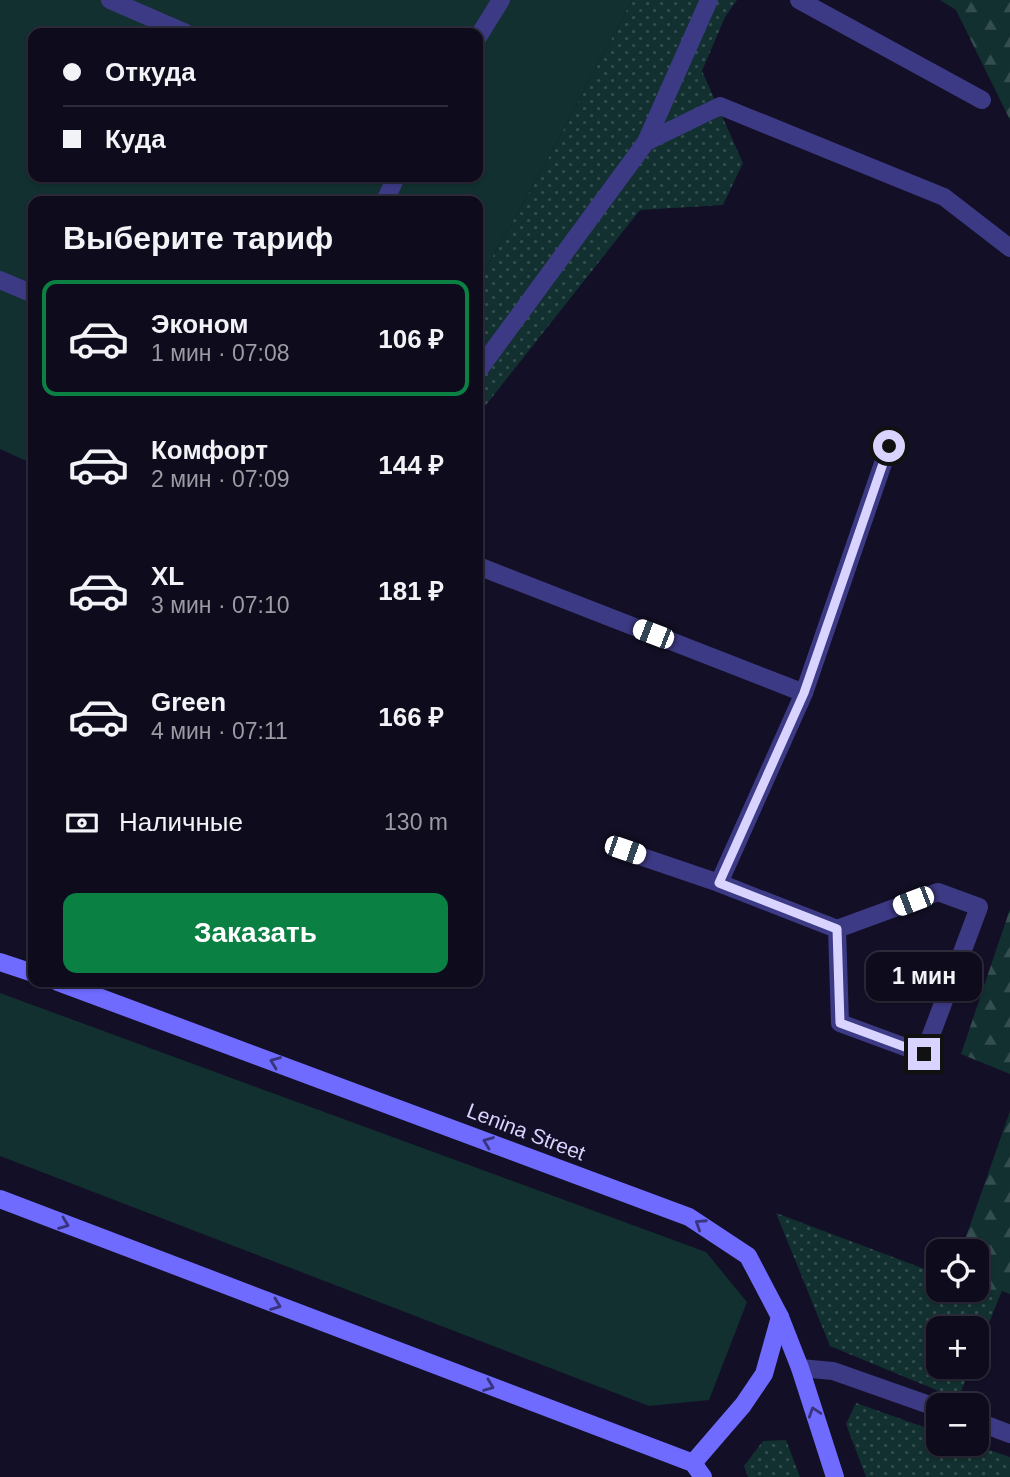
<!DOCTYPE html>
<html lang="ru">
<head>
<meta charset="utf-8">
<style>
	body { margin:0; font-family:Helvetica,sans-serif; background:#1c1929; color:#f1f3f6; height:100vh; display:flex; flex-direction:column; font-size:26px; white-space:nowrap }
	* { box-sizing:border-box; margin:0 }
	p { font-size:23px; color:#9b9ba3 }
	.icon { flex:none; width:38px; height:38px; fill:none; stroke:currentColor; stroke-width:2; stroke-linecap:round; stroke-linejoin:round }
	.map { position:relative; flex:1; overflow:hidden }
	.panel { position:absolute; left:28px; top:196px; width:455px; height:791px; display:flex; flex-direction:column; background:#0e0b1c; border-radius:14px; box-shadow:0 2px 5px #0004,0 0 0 2px #2e2b3b }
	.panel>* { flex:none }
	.top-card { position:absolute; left:28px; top:28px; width:455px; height:154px; border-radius:14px; box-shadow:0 2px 5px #0004,0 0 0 2px #2e2b3b; display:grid; align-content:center; height:154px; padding:0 35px; background:#0e0b1c }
	.controls { position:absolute; left:926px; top:1239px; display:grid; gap:14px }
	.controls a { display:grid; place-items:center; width:63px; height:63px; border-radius:14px; background:#0e0b1c; box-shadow:0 2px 5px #0004,0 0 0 2px #2e2b3b; font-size:35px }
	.end { position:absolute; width:32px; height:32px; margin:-16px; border:9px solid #d9d4ff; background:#111; box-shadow:0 0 0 4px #111 }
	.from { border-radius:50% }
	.bubble { position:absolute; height:49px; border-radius:14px; background:#0e0b1c; box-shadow:0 2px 5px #0004,0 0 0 2px #2e2b3b; font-size:23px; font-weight:700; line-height:49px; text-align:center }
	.car { position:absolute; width:21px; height:42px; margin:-21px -10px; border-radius:9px; box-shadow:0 0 5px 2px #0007; background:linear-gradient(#fff 24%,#345 0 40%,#fff 0 76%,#345 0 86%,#fff 0) }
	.top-card b { display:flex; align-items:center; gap:24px; height:66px; font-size:26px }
	.top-card b+b { border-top:2px solid #2e2b3b }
	.top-card i { width:18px; height:18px; background:#f1f3f6 }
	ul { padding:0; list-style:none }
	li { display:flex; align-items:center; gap:21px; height:116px; margin:0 14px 10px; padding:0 21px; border:4px solid transparent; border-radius:14px }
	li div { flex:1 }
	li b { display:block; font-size:26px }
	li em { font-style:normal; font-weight:700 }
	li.current { border-color:#0b8043 }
	li>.icon { width:63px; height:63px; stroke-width:1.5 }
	h2 { padding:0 35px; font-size:32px; line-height:84px }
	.pay { display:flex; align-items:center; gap:18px; height:77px; padding:0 35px; font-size:26px }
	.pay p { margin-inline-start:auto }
	.button { display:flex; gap:14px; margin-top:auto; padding:14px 35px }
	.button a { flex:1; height:80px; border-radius:14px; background:#0b8043; color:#fff; font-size:28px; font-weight:700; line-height:80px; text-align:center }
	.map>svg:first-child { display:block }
	.grass { fill:url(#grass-dots) }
	.forest { fill:url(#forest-firs) }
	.green { fill:#12302f; fill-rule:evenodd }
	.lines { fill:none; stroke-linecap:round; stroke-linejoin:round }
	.lane { stroke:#3d3a85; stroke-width:18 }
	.secondary { stroke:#6f6bff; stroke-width:18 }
	.oneway { stroke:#38347d }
	.route { stroke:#d9d4ff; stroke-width:9 }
	.labels { text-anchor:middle; stroke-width:6; stroke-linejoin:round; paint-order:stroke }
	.street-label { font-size:21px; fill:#d9d4ff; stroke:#130f26 }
</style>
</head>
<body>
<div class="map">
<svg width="1010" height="1477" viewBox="0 0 1010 1477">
	<defs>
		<pattern id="grass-dots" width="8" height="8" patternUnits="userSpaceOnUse" patternTransform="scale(1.75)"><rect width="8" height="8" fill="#12302f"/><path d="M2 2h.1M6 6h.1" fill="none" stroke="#344d4e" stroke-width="1.8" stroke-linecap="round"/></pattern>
		<pattern id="forest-firs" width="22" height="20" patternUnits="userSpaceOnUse" patternTransform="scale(1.75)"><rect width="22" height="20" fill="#12302f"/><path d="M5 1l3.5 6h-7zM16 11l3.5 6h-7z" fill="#344d4e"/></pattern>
	</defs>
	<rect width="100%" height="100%" fill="#130f26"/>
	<g class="grass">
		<polygon points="632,0 737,0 725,17 702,71 743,163 723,205 640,210 478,415 478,282 542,170"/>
		<polygon points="776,1213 938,1274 938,1290 977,1289 999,1298 977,1353 976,1328 938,1328 938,1367 971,1367 958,1399 830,1346"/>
		<polygon points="856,1403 938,1432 938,1444 972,1444 1010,1457 1010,1477 866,1477 846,1424"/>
		<polygon points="786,1440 800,1477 748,1477 744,1466 763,1441"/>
	</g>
	<g class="forest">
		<polygon points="940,0 1010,0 1010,120 956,10"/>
		<polygon points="1010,909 1010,1074 961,1054"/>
		<polygon points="1010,1111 1010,1294 1002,1291 999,1298 977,1289 976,1251 961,1251"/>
	</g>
	<g class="green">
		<path d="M0 0H632L542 170 478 282V201H33V464L0 449ZM33 33H478V177H33Z"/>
		<polygon points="0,993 706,1252 747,1302 709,1400 649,1406 0,1156"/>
	</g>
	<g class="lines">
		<g class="lane">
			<polyline points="110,0 186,33"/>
			<polyline points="799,0 982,100"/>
			<polyline points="478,37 501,0"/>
			<polyline points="646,142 709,0"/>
			<polyline points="385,201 396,177"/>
			<polyline points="0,280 33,294"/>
			<polyline points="478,371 646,142 720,106 944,197 1010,248"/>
			<polyline points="478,566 804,693 719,883 625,851"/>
			<polyline points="804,693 889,446"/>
			<polyline points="719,883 837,929 938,892 979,907 924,1054 840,1023 837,929"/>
			<polyline points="800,1368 833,1371 938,1408"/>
			<polyline points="976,1421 1010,1434"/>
		</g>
		<g class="secondary">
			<polyline points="0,962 33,973"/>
			<polyline points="58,982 689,1217 748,1256 780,1317 800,1368 835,1477"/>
			<polyline points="0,1199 693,1463 703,1477"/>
			<polyline points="693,1463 743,1405 764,1374 780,1317"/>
		</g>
	</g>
	<defs><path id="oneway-chevron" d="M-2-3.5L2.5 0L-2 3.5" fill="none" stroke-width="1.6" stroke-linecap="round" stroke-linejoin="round" transform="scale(1.75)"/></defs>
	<g class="oneway">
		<use href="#oneway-chevron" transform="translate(275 1062) rotate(-159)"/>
		<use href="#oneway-chevron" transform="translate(488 1142) rotate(-159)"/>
		<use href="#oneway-chevron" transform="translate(64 1224) rotate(21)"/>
		<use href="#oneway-chevron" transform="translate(700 1224) rotate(-147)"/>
		<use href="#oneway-chevron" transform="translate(276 1305) rotate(21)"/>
		<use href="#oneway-chevron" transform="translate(489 1386) rotate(21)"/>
		<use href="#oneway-chevron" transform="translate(814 1412) rotate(-108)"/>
	</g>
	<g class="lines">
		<polyline class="route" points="889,446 804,693 719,883 837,929 840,1023 924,1054"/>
	</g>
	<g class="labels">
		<g class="street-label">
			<text transform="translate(526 1132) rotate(21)" y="7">Lenina Street</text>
		</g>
	</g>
</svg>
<div class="controls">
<a><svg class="icon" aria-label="locate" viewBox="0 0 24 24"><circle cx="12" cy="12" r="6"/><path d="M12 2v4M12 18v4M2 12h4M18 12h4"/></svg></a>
<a>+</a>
<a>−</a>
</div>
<i class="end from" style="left:889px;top:446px"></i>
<i class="end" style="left:924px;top:1054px"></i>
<div class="bubble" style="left:866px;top:952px;width:116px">1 мин</div>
<i class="car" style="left:653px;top:634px;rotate:291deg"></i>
<i class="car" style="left:625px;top:850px;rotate:109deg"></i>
<i class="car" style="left:913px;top:901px;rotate:249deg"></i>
<div class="top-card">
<b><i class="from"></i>Откуда</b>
<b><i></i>Куда</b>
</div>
<section class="panel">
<h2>Выберите тариф</h2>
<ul>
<li class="current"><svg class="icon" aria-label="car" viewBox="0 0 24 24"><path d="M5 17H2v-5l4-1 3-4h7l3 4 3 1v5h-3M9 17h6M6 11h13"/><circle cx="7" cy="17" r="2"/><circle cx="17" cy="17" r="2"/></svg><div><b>Эконом</b><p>1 мин · 07:08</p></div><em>106 ₽</em></li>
<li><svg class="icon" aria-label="car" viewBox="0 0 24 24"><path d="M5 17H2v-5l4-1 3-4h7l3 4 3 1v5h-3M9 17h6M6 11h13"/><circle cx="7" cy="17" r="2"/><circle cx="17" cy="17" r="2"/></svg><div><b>Комфорт</b><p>2 мин · 07:09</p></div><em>144 ₽</em></li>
<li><svg class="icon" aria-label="car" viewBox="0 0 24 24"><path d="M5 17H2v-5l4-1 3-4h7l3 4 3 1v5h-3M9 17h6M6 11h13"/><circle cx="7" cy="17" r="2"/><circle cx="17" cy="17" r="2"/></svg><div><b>XL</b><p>3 мин · 07:10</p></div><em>181 ₽</em></li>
<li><svg class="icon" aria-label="car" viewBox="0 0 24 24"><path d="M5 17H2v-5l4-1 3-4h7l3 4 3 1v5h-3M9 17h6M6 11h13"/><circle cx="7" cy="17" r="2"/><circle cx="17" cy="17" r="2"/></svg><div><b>Green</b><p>4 мин · 07:11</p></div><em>166 ₽</em></li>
</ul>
<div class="pay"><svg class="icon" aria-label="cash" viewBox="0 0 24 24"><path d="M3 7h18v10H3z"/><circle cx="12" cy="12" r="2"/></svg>Наличные<p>130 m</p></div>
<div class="button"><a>Заказать</a></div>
</section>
</div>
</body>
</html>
